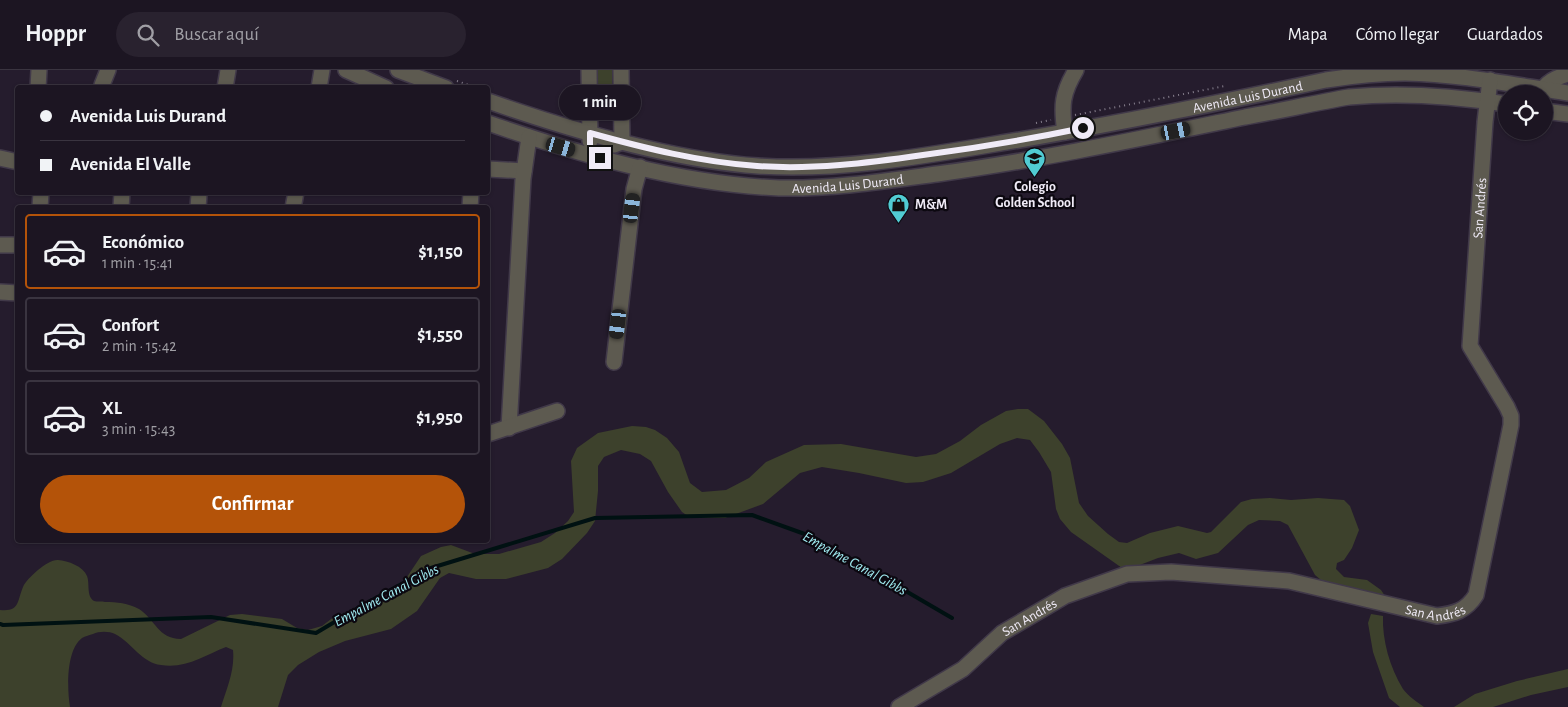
<!DOCTYPE html>
<html lang="es">
<head>
<meta charset="utf-8">
<style>
	body { margin:0; font-family:"Alegreya Sans",sans-serif; background:#29222f; color:#f1f3f6; height:100vh; display:flex; flex-direction:column; font-size:19px; white-space:nowrap }
	* { box-sizing:border-box; margin:0 }
	p { font-size:16px; color:#a09fa5 }
	.icon { flex:none; width:28px; height:28px; fill:none; stroke:currentColor; stroke-width:2; stroke-linecap:round; stroke-linejoin:round }
	.map { position:relative; flex:1; overflow:hidden }
	.panel { position:absolute; left:15px; top:135px; width:475px; height:338px; display:flex; flex-direction:column; background:#1c1522; border-radius:5px; box-shadow:0 1px 4px #0004,0 0 0 1px #3a3440 }
	.panel>* { flex:none }
	.top-card { position:absolute; left:15px; top:15px; width:475px; height:110px; border-radius:5px; box-shadow:0 1px 4px #0004,0 0 0 1px #3a3440; display:grid; align-content:center; height:110px; padding:0 25px; background:#1c1522 }
	.controls { position:absolute; left:1498px; top:15px; display:grid; gap:10px }
	.controls a { display:grid; place-items:center; width:55px; height:55px; border-radius:50%; background:#1c1522; box-shadow:0 1px 4px #0004,0 0 0 1px #3a3440; font-size:25px }
	.end { position:absolute; width:22px; height:22px; margin:-11px; border:6px solid #f0ebf7; background:#111; box-shadow:0 0 0 2px #111 }
	.from { border-radius:50% }
	.bubble { position:absolute; height:35px; border-radius:18px; background:#1c1522; box-shadow:0 1px 4px #0004,0 0 0 1px #3a3440; font-size:16px; font-weight:700; line-height:35px; text-align:center }
	.car { position:absolute; width:15px; height:30px; margin:-15px -8px; border-radius:6px; box-shadow:0 0 4px 1px #0007; background:linear-gradient(#222 24%,#8ab4d8 0 40%,#222 0 76%,#8ab4d8 0 86%,#222 0) }
	.top-card b { display:flex; align-items:center; gap:18px; height:48px; font-size:19px }
	.top-card b+b { border-top:1px solid #3a3440 }
	.top-card i { width:12px; height:12px; background:#f1f3f6 }
	ul { padding:9px 0 0; list-style:none }
	li { display:flex; align-items:center; gap:15px; height:75px; margin:0 10px 8px; padding:0 15px; border:2px solid #3a3440; border-radius:5px }
	li div { flex:1 }
	li b { display:block; font-size:19px }
	li em { font-style:normal; font-weight:700 }
	li.selected { border-color:#b45309 }
	li>.icon { width:45px; height:45px; stroke-width:1.5 }
	.button { display:flex; gap:10px; margin-top:auto; padding:10px 25px }
	.button a { flex:1; height:58px; border-radius:30px; background:#b45309; color:#fff; font-size:20px; font-weight:700; line-height:58px; text-align:center }
	header { display:flex; align-items:center; gap:30px; box-sizing:border-box; height:70px; padding:0 25px; background:#1c1522; border-bottom:1px solid #3a3440 }
	header strong { font-size:24px }
	nav { display:flex; gap:28px; margin-inline-start:auto; font-size:18px }
	.search { width:350px; height:45px; background:#29222f; display:flex; align-items:center; gap:12px; box-sizing:border-box; padding:0 18px; border-radius:28px; color:#a09fa5; font-size:19px }
	.map>svg:first-child { display:block }
	.green { fill:#3d412c }
	.lines { fill:none; stroke-linecap:round; stroke-linejoin:round }
	.stream { stroke:#001112; stroke-width:4 }
	.minor-casing { stroke:#413949; stroke-width:18 }
	.path { stroke:#867f8d; stroke-width:2; stroke-dasharray:1 4; stroke-linecap:butt }
	.minor { stroke:#5d5a50; stroke-width:15 }
	.route { stroke:#f0ebf7; stroke-width:6 }
	.labels { text-anchor:middle; stroke-width:4.5; stroke-linejoin:round; paint-order:stroke }
	.street-label { font-size:14px; fill:#f0ebf7; stroke:#0c0810 }
	.poi-label { font-size:14px; font-weight:bold; fill:#f0ebf7; stroke:#0c0810 }
	.water-label { font-size:15px; font-style:italic; fill:#a1edf2; stroke:#0c0810 }
</style>
</head>
<body>
<header>
<strong>Hoppr</strong>
<div class="search"><svg class="icon" aria-label="search" viewBox="0 0 24 24"><circle cx="10" cy="10" r="6"/><path d="M15 15l6 6"/></svg>Buscar aquí</div>
<nav><a>Mapa</a><a>Cómo llegar</a><a>Guardados</a></nav>
</header>
<div class="map">
<svg width="1568" height="637" viewBox="0 0 1568 637">
	<rect width="100%" height="100%" fill="#251c2d"/>
	<g class="green">
		<polygon points="596,0 612,0 612,51 598,47"/>
		<path d="M1018 339H1028L1044 351 1062 374 1070 388 1079 433 1088 446 1108 464 1119 472 1127 473 1150 463 1178 456 1207 463 1211 462 1241 432 1252 429 1270 428 1291 430 1318 428 1344 430 1350 436 1359 460 1352 478 1344 490 1337 493 1336 499 1344 507 1367 510 1381 520 1385 526 1321 510 1315 505 1288 455 1280 451 1259 450 1248 455 1218 483 1196 489 1179 483 1158 488 1132 498H1122L1071 462 1060 449 1056 439 1051 402 1039 382 1030 370 1017 368 1000 374 951 403 923 412 906 413 859 403 822 397 800 403 763 434 725 448H691L682 442 668 422 651 391 640 384 621 380 604 387 598 396V421L595 451 587 463 562 489 548 498 506 509H476L449 503 440 508 417 541 391 559 345 571 319 582 298 595 288 605 278 637H221C227 618 235 600 233 580L226 577C205 585 186 599 161 595 142 593 132 573 115 564 109 561 99 561 93 564 90 565 85 566 82 568 66 580 67 619 70 637H0V540C20 542 17 531 23 517 27 508 48 489 58 490 68 491 83 496 87 506 90 513 86 526 94 531 97 532 102 531 105 532 117 532 128 533 139 539 155 549 158 569 181 569L230 545 242 544 282 549 297 558 308 560 322 556 335 546 382 531 397 522 421 486 441 477 451 475 475 484H499L541 472 555 463 568 451 574 442 571 391 577 378 598 363 632 356 646 357 655 360 667 368 679 382 690 413 702 422 726 420 749 408 766 392 804 375 841 374 916 387 936 384 960 371 981 355 1006 341Z"/>
		<path d="M1371 544 1383 546C1382 570 1390 598 1403 619 1408 626 1417 632 1424 637H1400L1389 628 1373 582 1368 553Z"/>
		<polygon points="1568,599 1568,617 1531,625 1493,637 1454,637 1475,624 1517,611"/>
	</g>
	<g class="lines">
		<polyline class="stream" points="0,554 3,555 211,547 316,563 363,535 431,498 595,448 752,445 813,467 952,548"/>
		<defs>
			<g id="minor">
				<polyline points="346,0 386,18"/>
				<polyline points="398,0 446,18"/>
				<polyline points="589,0 590,71"/>
				<polyline points="102,15 108,0"/>
				<polyline points="38,18 39,0"/>
				<polyline points="225,18 228,0"/>
				<polyline points="319,18 322,0"/>
				<path d="M1541 24C1544 12 1558 7 1568 4"/>
				<path id="s1" d="M488 31C571 60 670 90 758 96 835 101 913 88 989 75 1101 57 1214 34 1326 10 1352 6 1379 3 1405 3 1460 4 1514 15 1568 23"/>
				<polyline points="1544,41 1568,44"/>
				<path id="s2" d="M488 53C580 85 681 114 779 118 832 119 885 111 937 104 1040 90 1143 68 1245 47 1279 41 1314 33 1349 27 1402 22 1454 26 1506 34"/>
				<path d="M1065 62C1061 36 1062 23 1076 0"/>
				<polyline points="614,75 622,72 621,0"/>
				<polyline points="0,88 18,92"/>
				<polyline points="488,99 524,101"/>
				<polyline points="40,138 41,122"/>
				<polyline points="121,138 122,122"/>
				<polyline points="198,138 199,124"/>
				<polyline points="293,138 296,122"/>
				<polyline points="470,138 471,122"/>
				<polyline points="0,175 18,175"/>
				<polyline points="0,222 18,223"/>
				<polyline points="614,292 634,119 640,97"/>
				<polyline points="509,358 523,109 529,67"/>
				<polyline points="488,364 557,341"/>
				<path id="s3" d="M899 637 963 599 1002 563 1065 526 1127 504 1171 502 1289 511 1437 546C1454 544 1466 541 1476 525L1511 355V346L1507 337 1470 276 1485 52 1490 10"/>
			</g>
		</defs>
		<use href="#minor" class="minor-casing"/>
		<g class="path">
			<polyline points="457,11 478,18"/>
			<polyline points="1075,45 1225,16"/>
			<polyline points="1036,53 1051,50"/>
		</g>
		<use href="#minor" class="minor"/>
	</g>
	<g class="lines">
		<path class="route" d="M600 88 590 85V63C644 78 700 92 757 96 812 100 868 93 923 85 976 78 1030 69 1083 58"/>
	</g>
	<defs>
		<symbol id="school-pin" viewBox="-11 -11 22 30"><path d="M0 17L-7.5 6A9.5 9.5 0 1 1 7.5 6Z" fill="#51ccd3" stroke="#0c0810"/><path d="M0-5L7-2L0 1L-7-2ZM-4 1L0 2.5L4 1V4Q0 6-4 4Z" fill="#111"/></symbol>
		<symbol id="shop-pin" viewBox="-11 -11 22 30"><path d="M0 17L-7.5 6A9.5 9.5 0 1 1 7.5 6Z" fill="#51ccd3" stroke="#0c0810"/><path d="M-5-2.5h2.3a2.7 3.5 0 0 1 5.4 0H5L5.5 6h-11ZM-1.5-2.5h3a1.5 2.3 0 0 0-3 0Z" fill="#111"/></symbol>
	</defs>
	<g fill-rule="evenodd">
		<use href="#school-pin" x="1022" y="76" width="25" height="34"/>
		<use href="#shop-pin" x="886" y="122" width="25" height="34"/>
	</g>
	<g class="labels">
		<g class="street-label">
			<text dy="5" stroke="none"><textPath href="#s1" startOffset="774">Avenida Luis Durand</textPath></text>
			<text dy="5" stroke="none"><textPath href="#s2" startOffset="368">Avenida Luis Durand</textPath></text>
			<text dy="5" stroke="none"><textPath href="#s3" startOffset="1029">San Andrés</textPath></text>
			<text dy="5" stroke="none"><textPath href="#s3" startOffset="579">San Andrés</textPath></text>
			<text dy="5" stroke="none"><textPath href="#s3" startOffset="159">San Andrés</textPath></text>
		</g>
		<g class="poi-label">
			<text x="1035" y="121">Colegio<tspan x="1035" dy="16">Golden School</tspan></text>
			<text x="915" y="139" text-anchor="start">M&amp;M</text>
		</g>
		<g class="water-label">
			<text transform="translate(855 493) rotate(29)" y="5">Empalme Canal Gibbs</text>
			<text transform="translate(386 525) rotate(-28)" y="5">Empalme Canal Gibbs</text>
		</g>
	</g>
</svg>
<div class="controls">
<a><svg class="icon" aria-label="locate" viewBox="0 0 24 24"><circle cx="12" cy="12" r="6"/><path d="M12 2v4M12 18v4M2 12h4M18 12h4"/></svg></a>
</div>
<i class="end from" style="left:1083px;top:58px"></i>
<i class="end" style="left:600px;top:88px"></i>
<div class="bubble" style="left:559px;top:15px;width:82px">1 min</div>
<i class="car" style="left:1176px;top:61px;rotate:79deg"></i>
<i class="car" style="left:561px;top:77px;rotate:106deg"></i>
<i class="car" style="left:632px;top:138px;rotate:7deg"></i>
<i class="car" style="left:618px;top:254px;rotate:187deg"></i>
<div class="top-card">
<b><i class="from"></i>Avenida Luis Durand</b>
<b><i></i>Avenida El Valle</b>
</div>
<section class="panel">
<ul>
<li class="selected"><svg class="icon" aria-label="car" viewBox="0 0 24 24"><path d="M5 17H2v-5l4-1 3-4h7l3 4 3 1v5h-3M9 17h6M6 11h13"/><circle cx="7" cy="17" r="2"/><circle cx="17" cy="17" r="2"/></svg><div><b>Económico</b><p>1 min · 15:41</p></div><em>$1,150</em></li>
<li><svg class="icon" aria-label="car" viewBox="0 0 24 24"><path d="M5 17H2v-5l4-1 3-4h7l3 4 3 1v5h-3M9 17h6M6 11h13"/><circle cx="7" cy="17" r="2"/><circle cx="17" cy="17" r="2"/></svg><div><b>Confort</b><p>2 min · 15:42</p></div><em>$1,550</em></li>
<li><svg class="icon" aria-label="car" viewBox="0 0 24 24"><path d="M5 17H2v-5l4-1 3-4h7l3 4 3 1v5h-3M9 17h6M6 11h13"/><circle cx="7" cy="17" r="2"/><circle cx="17" cy="17" r="2"/></svg><div><b>XL</b><p>3 min · 15:43</p></div><em>$1,950</em></li>
</ul>
<div class="button"><a>Confirmar</a></div>
</section>
</div>
</body>
</html>
